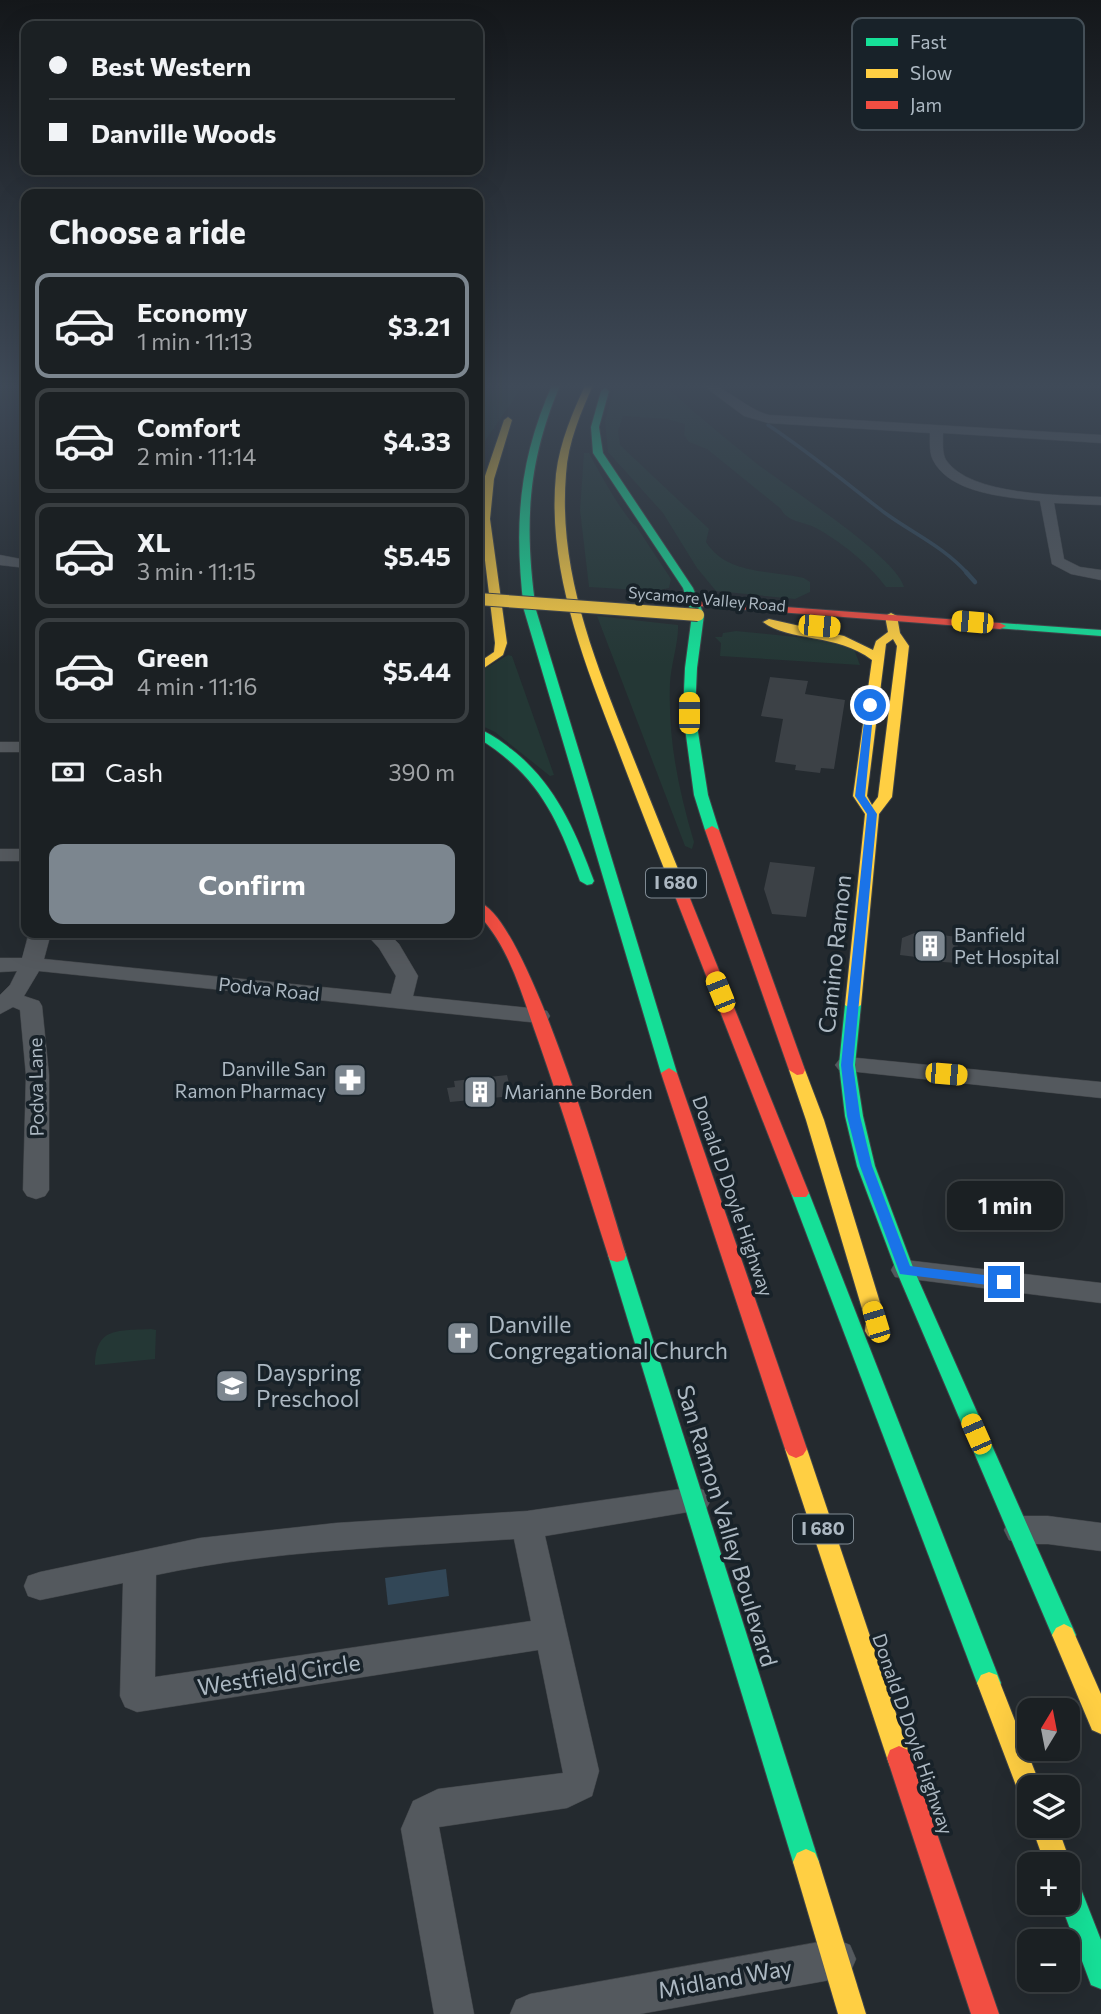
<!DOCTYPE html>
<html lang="en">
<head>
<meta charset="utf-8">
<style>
	body { margin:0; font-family:Commissioner,sans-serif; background:#282d30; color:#f1f3f6; height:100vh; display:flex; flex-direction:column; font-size:26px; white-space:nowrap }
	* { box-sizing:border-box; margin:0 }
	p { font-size:23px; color:#a0a3a6 }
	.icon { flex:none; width:38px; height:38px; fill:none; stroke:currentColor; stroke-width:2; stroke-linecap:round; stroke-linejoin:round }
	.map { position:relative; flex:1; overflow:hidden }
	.details { position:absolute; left:21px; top:189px; width:462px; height:749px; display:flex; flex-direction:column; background:#1b2023; border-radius:14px; box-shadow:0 7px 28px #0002,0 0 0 2px #393e41 }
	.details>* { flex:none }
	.guide { position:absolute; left:21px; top:21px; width:462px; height:154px; border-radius:14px; box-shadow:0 7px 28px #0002,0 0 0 2px #393e41; display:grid; align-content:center; height:154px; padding:0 28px; background:#1b2023 }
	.needle { width:46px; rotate:10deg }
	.fabs { position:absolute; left:1017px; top:1698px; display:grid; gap:14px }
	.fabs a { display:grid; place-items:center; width:63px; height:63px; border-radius:14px; background:#1b2023; box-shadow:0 7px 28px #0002,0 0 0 2px #393e41; font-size:35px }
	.end { position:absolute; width:32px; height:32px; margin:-16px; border:9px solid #1a73e8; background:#fff; box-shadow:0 0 0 4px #fff }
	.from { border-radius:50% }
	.bubble { position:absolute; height:49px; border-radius:14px; background:#1b2023; box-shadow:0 7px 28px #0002,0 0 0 2px #393e41; font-size:23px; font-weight:700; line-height:49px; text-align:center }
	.car { position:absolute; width:21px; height:42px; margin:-21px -10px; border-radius:9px; box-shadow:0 0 5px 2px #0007; background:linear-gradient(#f5c518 24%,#345 0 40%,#f5c518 0 76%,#345 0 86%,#f5c518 0) }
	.guide b { display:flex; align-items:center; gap:24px; height:66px; font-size:26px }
	.guide b+b { border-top:2px solid #393e41 }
	.guide i { width:18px; height:18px; background:#f1f3f6 }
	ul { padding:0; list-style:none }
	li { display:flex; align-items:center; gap:21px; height:105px; margin:0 14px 10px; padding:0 14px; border:4px solid #393e41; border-radius:14px }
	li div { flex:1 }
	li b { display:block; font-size:26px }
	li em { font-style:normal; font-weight:700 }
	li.active { border-color:#7c868f }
	li>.icon { width:63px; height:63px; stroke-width:1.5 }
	h2 { padding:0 28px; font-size:32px; line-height:84px }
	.pay { display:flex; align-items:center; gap:18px; height:77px; padding:0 28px; font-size:26px }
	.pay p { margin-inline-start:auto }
	.action { display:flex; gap:14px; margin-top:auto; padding:14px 28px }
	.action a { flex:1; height:80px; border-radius:14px; background:#7c868f; color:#fff; font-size:28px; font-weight:700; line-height:80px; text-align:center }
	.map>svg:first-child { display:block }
	.green { fill:#243735 }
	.water { fill:#324757 }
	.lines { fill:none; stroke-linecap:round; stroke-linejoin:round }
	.stream-far1 { stroke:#324757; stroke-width:3.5 }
	.stream { stroke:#324757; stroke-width:4.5 }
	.building { fill:#3c4146 }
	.street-casing { stroke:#404448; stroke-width:1 }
	.fast-casing { stroke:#404448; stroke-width:2 }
	.slow-casing { stroke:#404448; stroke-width:2 }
	.jam-casing { stroke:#404448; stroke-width:2 }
	.street { fill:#54595e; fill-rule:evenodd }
	.fast { fill:#16e098; fill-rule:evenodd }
	.slow { fill:#ffcf43; fill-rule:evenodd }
	.jam { fill:#f24e42; fill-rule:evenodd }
	.slow-bridge-casing { stroke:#404448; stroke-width:14; stroke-linecap:butt }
	.slow-bridge { stroke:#ffcf43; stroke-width:12 }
	.route { fill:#1a73e8 }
	.labels { text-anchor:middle; stroke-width:7; stroke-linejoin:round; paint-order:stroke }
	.far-street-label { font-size:16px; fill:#acb8c2; stroke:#182229 }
	.shield { fill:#182229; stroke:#808b94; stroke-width:2 }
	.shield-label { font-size:18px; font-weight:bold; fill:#acb8c2 }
	.poi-label { font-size:19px; fill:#acb8c2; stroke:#182229; text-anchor:start }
	.street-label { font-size:19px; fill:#acb8c2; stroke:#182229 }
	.near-street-label { font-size:23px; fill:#acb8c2; stroke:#182229 }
	.near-poi-label { font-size:23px; fill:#acb8c2; stroke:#182229; text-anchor:start }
	.key { fill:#182229; stroke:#444f57; stroke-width:2 }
	.key-label { font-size:19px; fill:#acb8c2 }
</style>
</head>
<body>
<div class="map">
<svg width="1101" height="2014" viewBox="0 0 1101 2014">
	<rect width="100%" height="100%" fill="#242a2f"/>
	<g class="green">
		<polygon points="493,383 525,383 478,451 478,406"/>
		<path d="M616 383H661C692 410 723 437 756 463 786 487 895 555 904 587H886C869 564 839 540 814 527 803 522 786 521 781 509L707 449 689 442 684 435 685 424 667 419 623 416 618 431 620 445 709 529 706 542C727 575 770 570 804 578L810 582V592L795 599 716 591 697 568 663 513 608 452 605 421Z"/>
		<path d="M584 453H589C596 467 626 520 636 526L671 579 669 588 655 591 589 587 580 510Z"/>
		<path d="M597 616 678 625C679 640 671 665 670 683 668 739 678 788 694 842L692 849 685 846Z"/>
		<polygon points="736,631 816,639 854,649 860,665 720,656 721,643 715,637 722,637 723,633"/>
		<polygon points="508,655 512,656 554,775 550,776 495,732 478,724 478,673"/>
		<path d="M151 1329 156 1330 155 1359 95 1365C96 1326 119 1331 151 1329Z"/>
	</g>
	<polygon class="water" points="446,1569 449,1596 388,1605 385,1578"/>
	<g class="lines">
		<path class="stream-far1" d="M768 425C809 452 846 483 885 513 914 534 944 547 968 574"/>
		<polyline class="stream" points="966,572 975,582"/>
	</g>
	<g class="building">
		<polygon points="770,677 808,681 805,694 845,700 834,769 821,768 820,773 795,770 796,765 775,762 783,719 761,716"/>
		<polygon points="770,862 815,867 806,917 772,914 764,889"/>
		<polygon points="917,932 958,937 957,963 916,960 916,957 900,955 902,938"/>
		<polygon points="507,1075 512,1096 450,1102 447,1088 455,1087 454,1081"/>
	</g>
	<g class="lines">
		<defs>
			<g id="street">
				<path d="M700 383C723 382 743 408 769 415L1101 435V443L943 433C943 442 942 453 946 460 970 496 1062 495 1101 497V505L1054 503 1064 559 1080 567 1101 570V580L1071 574 1052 564 1040 501C1007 497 950 494 933 460 929 452 930 442 930 433L768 423 744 416Z"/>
				<polygon points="0,555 26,560 26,568 0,565"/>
				<rect x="0" y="742" width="26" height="10"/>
				<rect x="0" y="849" width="26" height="12"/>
				<polygon points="29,933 51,933 44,959 391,994 396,976 379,948 365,933 388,933 399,944 418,976 413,996 539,1009 547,1011 550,1016 547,1021 539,1023 39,971 24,996 39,1001 42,1006 49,1075 49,1190 45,1196 36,1199 27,1196 23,1190 26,1075 20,1010 13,1007 0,1014 0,995 10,985 17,971 0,972 0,958 22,958"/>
				<polygon points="847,1057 1101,1082 1101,1098 839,1070 835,1065 839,1060"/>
				<polygon points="905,1260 1101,1283 1101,1303 895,1277 891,1270 895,1263"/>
				<path d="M695 1487 706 1491 711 1500 706 1509 545 1536 599 1771 592 1796 567 1808 439 1827 474 2014H434L401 1829 413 1801 438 1789 563 1773 538 1650 137 1712 125 1707 120 1696 123 1583 40 1600 28 1596 24 1586 28 1576 40 1572 200 1538 336 1523 527 1511ZM514 1539 531 1621 155 1677 156 1575C273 1550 395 1547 514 1539Z"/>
				<polygon points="1020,1516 1048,1516 1101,1523 1101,1551 1048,1544 1020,1544 1009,1540 1004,1530 1009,1520"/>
				<polygon points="836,1939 850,1945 856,1959 850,1973 836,1979 640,2014 510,2014 516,2000 530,1994"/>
			</g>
			<g id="fast">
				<path d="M553 383H561C527 462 524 526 536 610L677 1073 669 1078 661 1073 524 610C514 526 518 461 553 383Z"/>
				<polygon points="605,388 609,391 599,427 603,453 693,588 704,615 697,668 695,713 708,795 719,830 712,834 705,830 694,795 683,713 685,668 692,615 683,588 593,453 591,427 601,391"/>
				<polygon points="1000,623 1101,630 1101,636 996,628 994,626"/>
				<path d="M478 729C490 733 501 741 511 749 555 783 575 830 594 881L592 884 587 885 580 881C557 817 538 775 478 738Z"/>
				<polygon points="853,1000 861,1005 855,1065 863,1116 875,1166 914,1270 1076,1635 1072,1642 1064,1646 1056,1642 1052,1635 896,1270 857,1166 845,1116 839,1065 845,1005"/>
				<polygon points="800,1187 806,1189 809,1193 1001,1683 997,1691 989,1694 981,1691 977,1683 791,1193 794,1189"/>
				<polygon points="617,1248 624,1250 626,1255 819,1862 815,1871 806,1875 797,1871 793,1862 608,1255 610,1250"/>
				<polygon points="1068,1875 1077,1879 1101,1940 1101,1989 1091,1985 1060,1902 1068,1902"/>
			</g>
			<g id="slow">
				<path d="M586 383H594C581 412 568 442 566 474 558 569 593 656 627 742 647 792 667 842 687 891L680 895 673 891C653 841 634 792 615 742 582 656 547 568 556 474 560 441 573 412 586 383Z"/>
				<polygon points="508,417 512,420 494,479 490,519 507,643 503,655 478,672 478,663 494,652 495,643 480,519 484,479 504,420"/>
				<path d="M891 613 897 616 900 633 909 646 892 797 879 814 861 1005 853 1010 845 1005 865 814 853 796 872 660C837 633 789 642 763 622L769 619 844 636 873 650 876 641 888 632 885 616ZM893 639 897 646 878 797 872 805 867 796 886 644Z"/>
				<polygon points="797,1065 805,1070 824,1120 886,1322 882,1336 875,1339 868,1336 865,1331 866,1322 806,1120 789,1070"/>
				<polygon points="796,1440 803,1443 807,1449 911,1758 908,1766 899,1770 890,1766 887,1758 785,1449 789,1443"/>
				<polygon points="1064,1624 1072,1628 1101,1694 1101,1734 1092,1730 1052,1635 1056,1628"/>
				<polygon points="989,1672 997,1675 1041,1787 1029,1787 1029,1799 1020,1796 977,1683 981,1675"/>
				<polygon points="1031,1825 1057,1825 1071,1864 1068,1872 1068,1864 1045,1864"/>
				<polygon points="806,1849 815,1853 819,1862 866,2014 838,2014 793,1862 797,1853"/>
			</g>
			<g id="jam">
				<polygon points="651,597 1000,623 1006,626 1000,629 647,602 646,600"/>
				<polygon points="712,826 719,830 805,1070 803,1074 797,1075 789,1070 705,830"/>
				<polygon points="680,887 687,891 809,1193 806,1197 794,1197 791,1193 673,891"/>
				<path d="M478 902C527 914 609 1199 626 1255L624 1260 617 1262 610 1260 608 1255C585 1183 563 1111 538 1040 522 996 511 949 478 914Z"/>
				<polygon points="669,1068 677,1073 807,1449 803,1455 796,1458 789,1455 785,1449 661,1073"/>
				<polygon points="899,1746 908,1750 911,1758 999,2014 971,2014 887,1758 890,1750"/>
			</g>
		</defs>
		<use href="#street" class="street-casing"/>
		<use href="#fast" class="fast-casing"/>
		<use href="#slow" class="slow-casing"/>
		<use href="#jam" class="jam-casing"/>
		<use href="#street" class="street"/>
		<use href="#fast" class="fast"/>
		<use href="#slow" class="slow"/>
		<use href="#jam" class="jam"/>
		<defs>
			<polyline id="slow-bridge" points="478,599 698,615"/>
		</defs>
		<use href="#slow-bridge" class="slow-bridge-casing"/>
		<use href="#slow-bridge" class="slow-bridge"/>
	</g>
	<linearGradient id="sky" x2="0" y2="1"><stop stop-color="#14171a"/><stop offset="0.58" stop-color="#3f4a58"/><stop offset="1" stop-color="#3f4a58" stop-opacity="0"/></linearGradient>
	<rect width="1101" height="665" fill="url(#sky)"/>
	<polygon class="route" points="870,702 874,705 865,796 877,814 853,1065 860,1116 872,1166 910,1266 1009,1278 1011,1282 1004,1287 900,1274 860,1166 847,1116 841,1065 867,814 855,796 866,705"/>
	<defs>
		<symbol id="building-square" viewBox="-11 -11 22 22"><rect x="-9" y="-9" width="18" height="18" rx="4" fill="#7c868f" stroke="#182229"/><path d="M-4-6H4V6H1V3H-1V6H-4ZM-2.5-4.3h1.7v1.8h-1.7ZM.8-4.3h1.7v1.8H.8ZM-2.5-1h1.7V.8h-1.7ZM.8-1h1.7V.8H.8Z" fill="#fff"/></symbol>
		<symbol id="pharmacy-square" viewBox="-11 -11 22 22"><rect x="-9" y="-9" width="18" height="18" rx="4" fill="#7c868f" stroke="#182229"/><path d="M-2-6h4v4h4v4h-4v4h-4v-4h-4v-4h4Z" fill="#fff"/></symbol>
		<symbol id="church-square" viewBox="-11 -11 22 22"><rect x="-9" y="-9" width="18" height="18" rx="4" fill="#7c868f" stroke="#182229"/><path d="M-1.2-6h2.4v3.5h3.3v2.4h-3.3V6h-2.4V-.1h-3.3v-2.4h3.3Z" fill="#fff"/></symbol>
		<symbol id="school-square" viewBox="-11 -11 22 22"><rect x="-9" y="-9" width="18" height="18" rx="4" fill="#7c868f" stroke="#182229"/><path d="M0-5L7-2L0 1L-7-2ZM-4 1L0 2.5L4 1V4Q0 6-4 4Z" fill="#fff"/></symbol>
	</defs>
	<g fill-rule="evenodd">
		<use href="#building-square" x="911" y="927" width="38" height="38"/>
		<use href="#pharmacy-square" x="331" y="1061" width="38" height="38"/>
		<use href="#building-square" x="461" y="1073" width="38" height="38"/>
		<use href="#church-square" x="444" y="1319" width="38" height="38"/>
		<use href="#school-square" x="213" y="1367" width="38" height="38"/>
	</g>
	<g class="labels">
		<g class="far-street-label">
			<text transform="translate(707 599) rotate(5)" y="6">Sycamore Valley Road</text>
		</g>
		<g class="shield">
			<rect x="646" y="868.5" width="60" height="29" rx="5"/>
			<rect x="793" y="1514.5" width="60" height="29" rx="5"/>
		</g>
		<g class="shield-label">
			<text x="676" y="889">I 680</text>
			<text x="823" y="1535">I 680</text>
		</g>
		<g class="poi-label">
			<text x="954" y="942">Banfield<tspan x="954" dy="22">Pet Hospital</tspan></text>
			<text x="326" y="1076" text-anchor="end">Danville San<tspan x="326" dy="22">Ramon Pharmacy</tspan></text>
			<text x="504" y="1099">Marianne Borden</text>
		</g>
		<g class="street-label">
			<text transform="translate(269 989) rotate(6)" y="7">Podva Road</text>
			<text transform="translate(36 1087) rotate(-91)" y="7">Podva Lane</text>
			<text transform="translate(733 1196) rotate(71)" y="7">Donald D Doyle Highway</text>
			<text transform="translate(913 1734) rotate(71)" y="7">Donald D Doyle Highway</text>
		</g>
		<g class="near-street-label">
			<text transform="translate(835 954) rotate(-84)" y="8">Camino Ramon</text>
			<text transform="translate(727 1526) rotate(73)" y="8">San Ramon Valley Boulevard</text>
			<text transform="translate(279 1675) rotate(-9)" y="8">Westfield Circle</text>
			<text transform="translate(725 1979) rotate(-10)" y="8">Midland Way</text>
		</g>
		<g class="near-poi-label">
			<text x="488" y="1333">Danville<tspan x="488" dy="26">Congregational Church</tspan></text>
			<text x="256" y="1381">Dayspring<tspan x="256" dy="26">Preschool</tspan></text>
		</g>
	</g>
	<rect x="852" y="18" width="232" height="112" rx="10" class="key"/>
	<rect x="866" y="38" width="32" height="8" fill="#16e098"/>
	<rect x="866" y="69" width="32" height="9" fill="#ffcf43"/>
	<rect x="866" y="101" width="32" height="8" fill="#f24e42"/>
	<g class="key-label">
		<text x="910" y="49">Fast</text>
		<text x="910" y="80">Slow</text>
		<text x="910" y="112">Jam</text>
	</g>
</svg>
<div class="fabs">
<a><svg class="needle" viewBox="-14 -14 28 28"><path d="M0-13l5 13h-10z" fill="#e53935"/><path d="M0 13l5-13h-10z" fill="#a0a3a6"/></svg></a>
<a><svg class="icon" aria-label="layers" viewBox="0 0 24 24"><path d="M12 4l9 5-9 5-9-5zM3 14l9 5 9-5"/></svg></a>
<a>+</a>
<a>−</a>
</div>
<i class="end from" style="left:870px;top:705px"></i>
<i class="end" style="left:1004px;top:1282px"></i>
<div class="bubble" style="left:947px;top:1181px;width:116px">1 min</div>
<i class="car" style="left:972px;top:622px;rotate:275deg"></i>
<i class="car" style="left:819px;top:626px;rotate:95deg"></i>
<i class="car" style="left:689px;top:713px;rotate:0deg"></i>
<i class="car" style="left:720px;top:992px;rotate:338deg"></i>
<i class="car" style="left:946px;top:1074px;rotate:95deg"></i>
<i class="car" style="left:876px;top:1322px;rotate:343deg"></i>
<i class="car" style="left:976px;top:1434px;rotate:336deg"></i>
<div class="guide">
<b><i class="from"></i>Best Western</b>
<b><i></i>Danville Woods</b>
</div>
<section class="details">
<h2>Choose a ride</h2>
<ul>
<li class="active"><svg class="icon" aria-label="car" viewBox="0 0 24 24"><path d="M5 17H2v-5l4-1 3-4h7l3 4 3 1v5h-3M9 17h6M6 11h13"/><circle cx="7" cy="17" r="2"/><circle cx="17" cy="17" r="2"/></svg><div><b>Economy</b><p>1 min · 11:13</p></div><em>$3.21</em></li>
<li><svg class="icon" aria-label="car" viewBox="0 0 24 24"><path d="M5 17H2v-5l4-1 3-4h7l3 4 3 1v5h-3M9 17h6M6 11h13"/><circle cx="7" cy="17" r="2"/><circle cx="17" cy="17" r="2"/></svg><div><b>Comfort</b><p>2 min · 11:14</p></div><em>$4.33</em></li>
<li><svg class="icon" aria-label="car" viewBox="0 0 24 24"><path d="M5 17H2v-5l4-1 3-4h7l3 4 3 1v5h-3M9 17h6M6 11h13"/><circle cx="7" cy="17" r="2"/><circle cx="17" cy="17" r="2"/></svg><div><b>XL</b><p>3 min · 11:15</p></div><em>$5.45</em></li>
<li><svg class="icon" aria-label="car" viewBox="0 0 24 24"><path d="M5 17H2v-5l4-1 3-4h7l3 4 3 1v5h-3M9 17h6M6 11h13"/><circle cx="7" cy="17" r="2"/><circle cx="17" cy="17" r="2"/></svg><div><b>Green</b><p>4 min · 11:16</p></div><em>$5.44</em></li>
</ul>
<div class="pay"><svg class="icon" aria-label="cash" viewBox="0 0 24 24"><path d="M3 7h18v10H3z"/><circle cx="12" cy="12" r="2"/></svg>Cash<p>390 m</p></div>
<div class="action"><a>Confirm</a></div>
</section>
</div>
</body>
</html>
